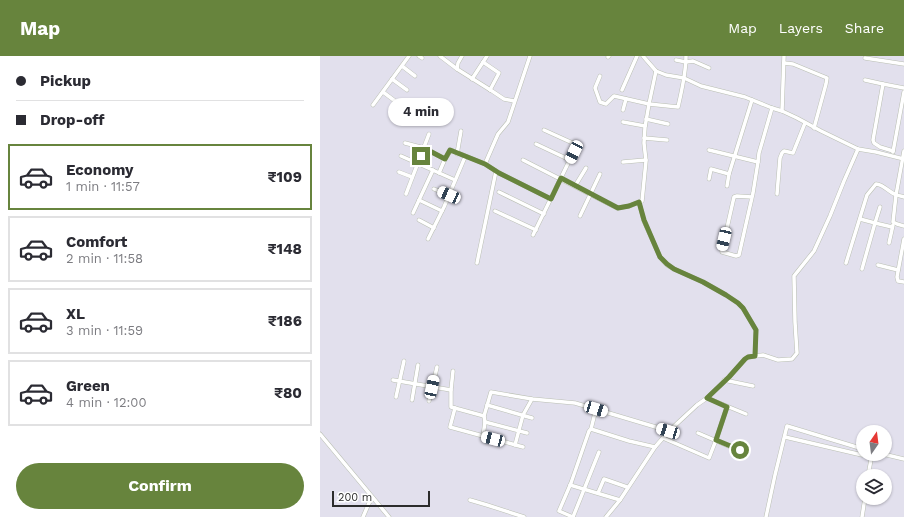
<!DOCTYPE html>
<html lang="en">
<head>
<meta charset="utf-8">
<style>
	body { margin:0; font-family:"Work Sans",sans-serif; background:#f7f7f7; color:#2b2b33; height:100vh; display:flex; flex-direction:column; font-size:15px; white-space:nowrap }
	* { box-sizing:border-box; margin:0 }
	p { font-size:13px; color:#7c7c81 }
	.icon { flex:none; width:22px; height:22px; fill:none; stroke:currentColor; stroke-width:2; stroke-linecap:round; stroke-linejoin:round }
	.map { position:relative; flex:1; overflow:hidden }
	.panel { display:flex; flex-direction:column; background:#fff; width:320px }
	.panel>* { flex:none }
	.guide { display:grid; align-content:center; height:88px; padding:0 16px; background:#fff }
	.needle { width:26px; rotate:14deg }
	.tools { position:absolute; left:536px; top:369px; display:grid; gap:8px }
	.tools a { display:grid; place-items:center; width:36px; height:36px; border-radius:50%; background:#fff; box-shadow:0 1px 3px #0004; font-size:20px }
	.scale { position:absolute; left:12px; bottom:10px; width:98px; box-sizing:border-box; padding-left:4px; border:2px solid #2c2c2c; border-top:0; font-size:11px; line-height:14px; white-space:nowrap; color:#2c2c2c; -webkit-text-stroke:3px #fff; paint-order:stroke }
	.end { position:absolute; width:18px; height:18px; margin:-9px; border:5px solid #67843d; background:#fff; box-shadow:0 0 0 2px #fff }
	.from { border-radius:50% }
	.bubble { position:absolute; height:28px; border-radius:14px; background:#fff; box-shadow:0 1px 3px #0004; font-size:13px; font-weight:700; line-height:28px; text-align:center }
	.car { position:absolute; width:12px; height:24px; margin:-12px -6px; border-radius:5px; box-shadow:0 0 3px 1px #0007; background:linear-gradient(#fff 24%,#345 0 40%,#fff 0 76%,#345 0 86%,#fff 0) }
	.guide b { display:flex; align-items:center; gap:14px; height:38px; font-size:15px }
	.guide b+b { border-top:1px solid #e1e1e2 }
	.guide i { width:10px; height:10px; background:#2b2b33 }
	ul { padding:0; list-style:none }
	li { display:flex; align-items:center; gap:12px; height:66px; margin:0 8px 6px; padding:0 8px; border:2px solid #e1e1e2; border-radius:0px }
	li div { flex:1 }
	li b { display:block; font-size:15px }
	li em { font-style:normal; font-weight:700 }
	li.current { border-color:#67843d }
	li>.icon { width:36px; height:36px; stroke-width:1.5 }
	.action { display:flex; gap:8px; margin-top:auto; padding:8px 16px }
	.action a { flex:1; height:46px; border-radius:24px; background:#67843d; color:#fff; font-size:16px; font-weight:700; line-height:46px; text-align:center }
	header { display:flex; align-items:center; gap:24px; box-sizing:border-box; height:56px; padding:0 20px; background:#67843d; color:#fff }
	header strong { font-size:19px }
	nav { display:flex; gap:22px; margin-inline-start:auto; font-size:14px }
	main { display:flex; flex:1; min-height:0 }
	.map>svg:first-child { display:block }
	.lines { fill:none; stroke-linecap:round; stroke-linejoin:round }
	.minor-casing { stroke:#babfb3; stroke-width:4.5 }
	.minor { stroke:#fff; stroke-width:3.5 }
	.route { stroke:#67843d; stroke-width:5 }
</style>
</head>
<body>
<header>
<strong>Map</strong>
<nav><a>Map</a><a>Layers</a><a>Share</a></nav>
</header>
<main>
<section class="panel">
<div class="guide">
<b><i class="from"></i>Pickup</b>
<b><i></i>Drop-off</b>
</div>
<ul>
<li class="current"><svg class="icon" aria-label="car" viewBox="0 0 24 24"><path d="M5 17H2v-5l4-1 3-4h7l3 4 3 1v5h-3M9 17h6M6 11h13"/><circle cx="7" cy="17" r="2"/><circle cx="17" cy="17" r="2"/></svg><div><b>Economy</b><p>1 min · 11:57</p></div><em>₹109</em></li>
<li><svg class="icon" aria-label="car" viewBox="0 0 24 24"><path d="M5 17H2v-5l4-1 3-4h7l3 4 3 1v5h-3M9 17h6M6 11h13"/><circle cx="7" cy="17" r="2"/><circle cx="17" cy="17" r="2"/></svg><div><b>Comfort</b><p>2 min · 11:58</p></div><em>₹148</em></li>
<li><svg class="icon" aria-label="car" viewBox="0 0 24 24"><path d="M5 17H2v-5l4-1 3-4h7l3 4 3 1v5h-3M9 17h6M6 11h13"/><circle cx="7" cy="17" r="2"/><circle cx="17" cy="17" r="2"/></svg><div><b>XL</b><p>3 min · 11:59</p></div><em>₹186</em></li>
<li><svg class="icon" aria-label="car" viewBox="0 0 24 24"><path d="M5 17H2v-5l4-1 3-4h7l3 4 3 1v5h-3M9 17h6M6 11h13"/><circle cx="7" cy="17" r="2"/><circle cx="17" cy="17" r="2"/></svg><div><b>Green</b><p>4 min · 12:00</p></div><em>₹80</em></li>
</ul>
<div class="action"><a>Confirm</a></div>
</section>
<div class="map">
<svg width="584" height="461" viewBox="0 0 584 461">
	<rect width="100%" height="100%" fill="#e2e0ed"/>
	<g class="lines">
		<defs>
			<g id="minor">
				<polyline points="99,0 102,2"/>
				<polyline points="120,0 137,13 172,35 184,43 194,45"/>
				<polyline points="323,0 336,15 346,19 364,22 381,30 425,41 452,52 462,55 477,62 501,75 538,93 556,96 584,103"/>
				<polyline points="288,1 289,0"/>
				<polyline points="545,2 584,8"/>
				<polyline points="356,4 366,6 373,5 389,12"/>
				<polyline points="163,6 179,17 170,34"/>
				<polyline points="464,7 473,8 507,22 506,28 494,72"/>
				<polyline points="82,10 95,20"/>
				<polyline points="137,13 138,7 142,0"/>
				<path d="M336 15 329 48 358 51C362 34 366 17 366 0"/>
				<polyline points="72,23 87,34"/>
				<polyline points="152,23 167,0"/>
				<polyline points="545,24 563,28"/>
				<polyline points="302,34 317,0"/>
				<polyline points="63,36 75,45"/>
				<polyline points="53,49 89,0"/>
				<polyline points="303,54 306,43"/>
				<polyline points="462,55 464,0"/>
				<polyline points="326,63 348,68"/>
				<polyline points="303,66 325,70"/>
				<polyline points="324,82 347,84"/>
				<polyline points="85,87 104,92 125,103"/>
				<polyline points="216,88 250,104"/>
				<polyline points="389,94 438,106"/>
				<polyline points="573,95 560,91 554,87 553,84 563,28 584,32"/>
				<polyline points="584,95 576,139 573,166 577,168 584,170"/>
				<polyline points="573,96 584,36"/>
				<polyline points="137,98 141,75"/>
				<polyline points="81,100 135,124"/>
				<polyline points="203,104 297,152 309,150 322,145 326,105 324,87 325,71 329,48 294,40 286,48 280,46 275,32 280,20"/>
				<polyline points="303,106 326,104"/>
				<polyline points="165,108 178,78 188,66 210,0"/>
				<polyline points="79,116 92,121"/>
				<polyline points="119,117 125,103 131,94 165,108 179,117 231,143"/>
				<polyline points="389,123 391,113 409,118"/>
				<polyline points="255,130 266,112"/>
				<polyline points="407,130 409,118 432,44"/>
				<polyline points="114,133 129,139"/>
				<polyline points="179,136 224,158"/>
				<polyline points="86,138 109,78"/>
				<polyline points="457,138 460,102 462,97 464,95 473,97 485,67"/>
				<polyline points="432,141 417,140 414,141 402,194 402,196 416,200 419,199 433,137 438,106 439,97 452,52"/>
				<polyline points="99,144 122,155"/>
				<polyline points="319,146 324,165 340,201 347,209 354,213 383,226 406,239 418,247 423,252 436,274 435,300"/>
				<polyline points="175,155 216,174"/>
				<polyline points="93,157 113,114"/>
				<polyline points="260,160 280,118"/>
				<polyline points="540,163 555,167 560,151"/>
				<polyline points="99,164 114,172"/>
				<polyline points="213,179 257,89 224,74"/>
				<polyline points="108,183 124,151 145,101"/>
				<polyline points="584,183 577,221 578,225 584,226"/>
				<polyline points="569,187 573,169"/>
				<polyline points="157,207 176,115"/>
				<path d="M526 207 547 139 556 128C565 129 569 137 577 139 579 140 582 140 584 141"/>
				<polyline points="558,209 578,214"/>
				<polyline points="542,213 555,167 572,171"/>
				<polyline points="133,315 131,334 131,351 164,360"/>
				<polyline points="73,324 131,334"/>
				<polyline points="404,324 433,330"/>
				<polyline points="76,341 84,305"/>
				<polyline points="387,342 426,358"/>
				<polyline points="92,344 98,309"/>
				<polyline points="109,345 117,311"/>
				<polyline points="167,349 212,362"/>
				<polyline points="135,352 130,371 163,380 165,366 164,360 171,336 212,343 255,347 349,375"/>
				<polyline points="165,366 207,377"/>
				<polyline points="271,373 309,385 335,391"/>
				<polyline points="378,377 420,395"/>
				<polyline points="0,378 69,461"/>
				<polyline points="163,380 203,391"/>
				<polyline points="465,381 542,399"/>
				<polyline points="343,382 389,402 396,384 407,351"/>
				<polyline points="195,389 203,359 212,343"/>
				<polyline points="563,398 584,403"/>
				<polyline points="548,420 552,398"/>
				<polyline points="250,429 300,444"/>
				<polyline points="278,437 284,423 307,431"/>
				<polyline points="150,444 167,449 204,461"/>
				<polyline points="43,461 49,447 53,442"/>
				<polyline points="253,461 239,455 251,427 269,375 271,373 276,353"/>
				<polyline points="253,461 279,396"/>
				<polyline points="286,461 300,444 335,391 349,375 377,349 387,342 409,321 425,303 428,301 443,299 458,304 472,303 477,297 475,266 474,220 494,195 510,160 524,125 538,93"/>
				<polyline points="446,461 455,419 467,370 543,393"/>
				<polyline points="542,461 545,442"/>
			</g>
		</defs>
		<use href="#minor" class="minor-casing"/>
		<use href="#minor" class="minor"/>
	</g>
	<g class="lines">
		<polyline class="route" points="101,100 104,92 125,103 130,94 165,108 179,117 231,143 241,122 298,152 309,150 319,146 324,164 340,201 347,208 354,213 383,226 406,239 418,247 423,252 436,274 435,300 428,301 425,303 409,321 387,342 407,351 396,384 420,394"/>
	</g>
</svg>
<div class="tools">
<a><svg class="needle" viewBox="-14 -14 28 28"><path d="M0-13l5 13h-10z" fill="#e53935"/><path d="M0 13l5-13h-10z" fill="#7c7c81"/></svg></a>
<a><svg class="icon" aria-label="layers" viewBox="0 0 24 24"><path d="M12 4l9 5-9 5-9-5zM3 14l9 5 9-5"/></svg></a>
</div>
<div class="scale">200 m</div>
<i class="end from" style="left:420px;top:394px"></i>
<i class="end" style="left:101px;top:100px"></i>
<div class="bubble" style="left:68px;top:42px;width:66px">4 min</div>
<i class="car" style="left:254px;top:96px;rotate:206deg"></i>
<i class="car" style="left:129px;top:139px;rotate:294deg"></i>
<i class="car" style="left:404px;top:183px;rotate:193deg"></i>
<i class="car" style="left:112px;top:331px;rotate:12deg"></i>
<i class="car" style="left:276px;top:353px;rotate:107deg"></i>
<i class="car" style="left:348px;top:375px;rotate:287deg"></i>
<i class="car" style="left:173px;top:383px;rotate:285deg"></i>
</div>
</main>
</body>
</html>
